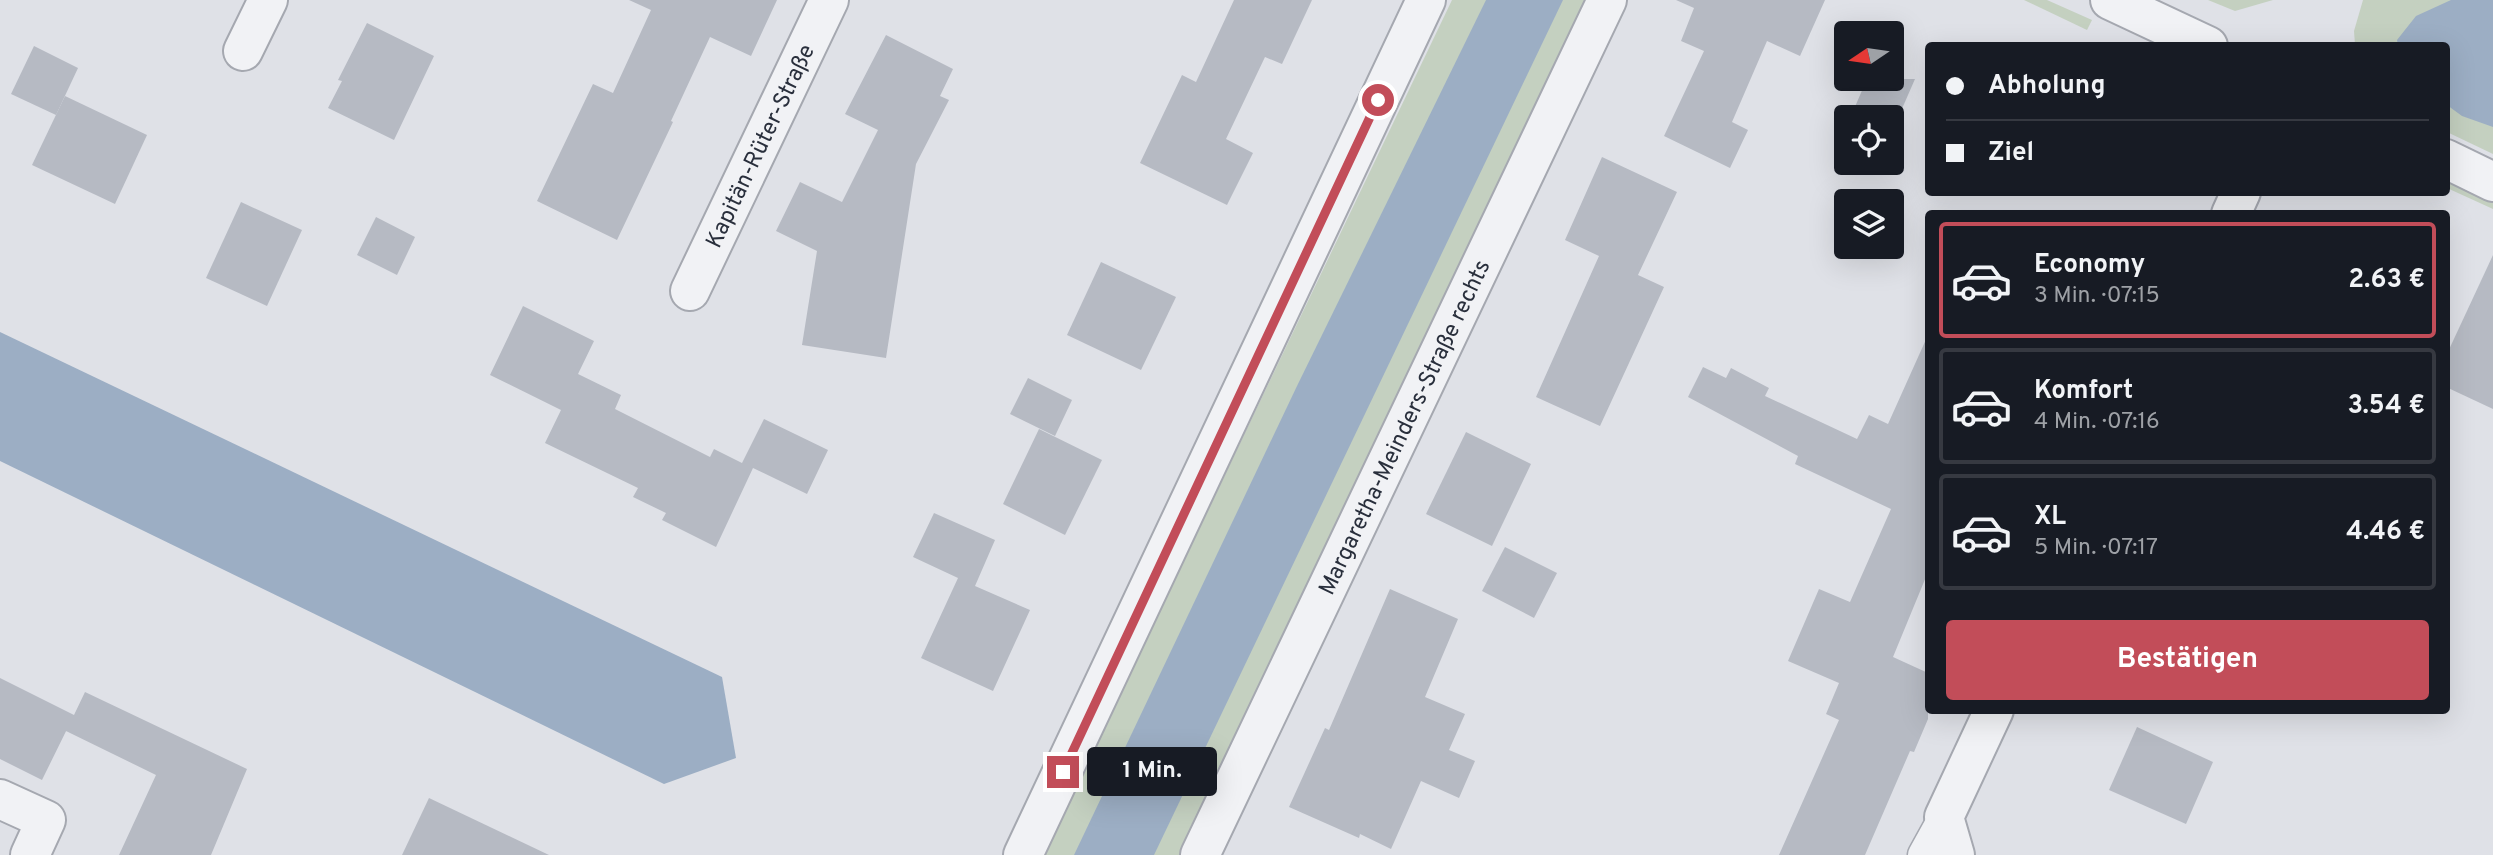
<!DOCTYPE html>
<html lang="de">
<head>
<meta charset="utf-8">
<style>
	body { margin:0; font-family:Overpass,sans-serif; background:#242831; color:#f1f3f6; height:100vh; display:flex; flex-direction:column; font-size:26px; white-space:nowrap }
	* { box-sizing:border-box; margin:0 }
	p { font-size:23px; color:#9ea1a6 }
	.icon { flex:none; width:38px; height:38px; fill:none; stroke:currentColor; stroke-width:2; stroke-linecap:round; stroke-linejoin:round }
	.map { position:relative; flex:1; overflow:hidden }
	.panel { position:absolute; left:1925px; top:210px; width:525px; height:504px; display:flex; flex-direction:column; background:#171b24; border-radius:7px; box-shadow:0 7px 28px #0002 }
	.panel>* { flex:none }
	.guide { position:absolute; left:1925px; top:42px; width:525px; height:154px; border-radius:7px; box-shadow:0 7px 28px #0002; display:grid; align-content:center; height:154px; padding:0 21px; background:#171b24 }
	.needle { width:46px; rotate:257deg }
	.tools { position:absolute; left:1834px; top:21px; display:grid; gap:14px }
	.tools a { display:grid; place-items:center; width:70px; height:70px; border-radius:7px; background:#171b24; box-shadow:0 7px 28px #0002; font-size:35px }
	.end { position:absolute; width:32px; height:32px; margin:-16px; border:9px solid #c24d59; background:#fff; box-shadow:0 0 0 4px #fff }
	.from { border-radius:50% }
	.bubble { position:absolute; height:49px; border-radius:7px; background:#171b24; box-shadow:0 7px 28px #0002; font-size:23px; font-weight:700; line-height:49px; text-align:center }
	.guide b { display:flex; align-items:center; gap:24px; height:66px; font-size:26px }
	.guide b+b { border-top:2px solid #363941 }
	.guide i { width:18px; height:18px; background:#f1f3f6 }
	ul { padding:12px 0 0; list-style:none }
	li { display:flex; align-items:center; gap:21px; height:116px; margin:0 14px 10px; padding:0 7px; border:4px solid #363941; border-radius:7px }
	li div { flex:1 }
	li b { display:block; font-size:26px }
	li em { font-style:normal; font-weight:700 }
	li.current { border-color:#c24d59 }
	li>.icon { width:63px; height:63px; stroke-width:1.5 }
	.button { display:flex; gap:14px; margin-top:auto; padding:14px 21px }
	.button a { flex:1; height:80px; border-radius:7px; background:#c24d59; color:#fff; font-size:28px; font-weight:700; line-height:80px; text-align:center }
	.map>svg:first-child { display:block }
	.green { fill:#c4d0c0 }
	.water { fill:#9caec4 }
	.building { fill:#b6bac3 }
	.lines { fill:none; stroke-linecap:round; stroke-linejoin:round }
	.service-casing { stroke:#a5a8b0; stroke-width:33 }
	.minor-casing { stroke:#a5a8b0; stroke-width:42 }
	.service { stroke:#f1f2f5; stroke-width:30 }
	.minor { stroke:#f1f2f5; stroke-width:38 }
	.route { stroke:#c24d59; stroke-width:9 }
	.labels { text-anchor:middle; stroke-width:6; stroke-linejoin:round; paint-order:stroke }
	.street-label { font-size:23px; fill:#292f3c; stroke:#eef0f4 }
</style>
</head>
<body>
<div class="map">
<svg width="2493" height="855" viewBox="0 0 2493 855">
	<rect width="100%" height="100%" fill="#dfe1e7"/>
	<g class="green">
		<polygon points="1452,0 1591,0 1179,855 1043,855"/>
		<polygon points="2024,0 2047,0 2092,20 2087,30"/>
		<polygon points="2208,0 2273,0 2235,11"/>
		<polygon points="2363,0 2493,0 2493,154 2447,132 2446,46 2355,45 2354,31"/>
		<polygon points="2446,180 2493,201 2493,209 2447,188"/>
	</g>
	<g class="water">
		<polygon points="1486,0 1563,0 1154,855 1074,855 1297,386"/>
		<polygon points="2451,0 2493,0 2493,127 2462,116 2447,105 2446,46 2398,45 2397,40 2416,16"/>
		<polygon points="0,332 722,677 736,758 664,784 0,461"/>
	</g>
	<g class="building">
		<polygon points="629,0 777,0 751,56 710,37 671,121 673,122 617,240 537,201 593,84 613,93 651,10"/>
		<polygon points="1234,0 1312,0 1282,64 1265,57 1226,139 1253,153 1227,205 1140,163 1182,75 1196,82"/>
		<polygon points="1676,0 1825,0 1800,56 1767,41 1732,122 1748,130 1730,168 1664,136 1704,51 1681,41 1694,8"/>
		<polygon points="367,23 434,56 394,140 328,108 342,81 338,80"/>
		<polygon points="886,35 953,69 940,96 949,100 916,164 886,358 802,345 817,251 776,231 800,182 842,202 878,130 845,114"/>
		<polygon points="34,46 78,68 56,115 11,94"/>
		<polygon points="1867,79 1915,79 1894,127 1892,126 1892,117 1872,117 1854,109"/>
		<polygon points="65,96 147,135 115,204 32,165"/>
		<polygon points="1602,157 1677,192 1638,275 1664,287 1600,426 1536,397 1599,256 1565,240"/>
		<polygon points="241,202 302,230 267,306 206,278"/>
		<polygon points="376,217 415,237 397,275 357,255"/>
		<polygon points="2493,255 2493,409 2446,387 2446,356"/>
		<polygon points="1101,262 1176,297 1141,370 1067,335"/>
		<polygon points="523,306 594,341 578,374 621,395 615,409 710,457 714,449 742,463 764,419 828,450 807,494 753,468 716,547 662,520 666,513 633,497 638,488 545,443 561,410 490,375"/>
		<polygon points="1928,335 1928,572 1893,657 1928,673 1928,719 1914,752 1910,751 1865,855 1779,855 1839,720 1826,714 1839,683 1788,661 1819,589 1850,602 1891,509 1795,464 1798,456 1688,397 1703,367 1726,378 1731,368 1769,388 1765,396 1857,439 1869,415 1888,424"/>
		<polygon points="1028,378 1072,400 1055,436 1010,414"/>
		<polygon points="1039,429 1102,460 1065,535 1003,504"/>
		<polygon points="1466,432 1531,464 1492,546 1426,514"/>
		<polygon points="934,513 995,540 975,586 1030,610 993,691 921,658 958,578 913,557"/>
		<polygon points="1505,547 1557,573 1534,618 1482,591"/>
		<polygon points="1390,589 1458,619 1425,697 1465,714 1449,750 1475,761 1459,798 1421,781 1391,849 1360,834 1359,838 1289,807 1325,728 1329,730"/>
		<polygon points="0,678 74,715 85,692 247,769 211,855 119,855 156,775 66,731 72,719 42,780 0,759"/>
		<polygon points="2137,727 2213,762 2186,824 2109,790"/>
		<polygon points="429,798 549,855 402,855"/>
	</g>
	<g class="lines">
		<defs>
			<polyline id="service" points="1923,855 1944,817"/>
			<g id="minor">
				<polyline points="2110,0 2208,46"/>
				<polyline points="243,51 268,0"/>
				<polyline points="2446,159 2493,182"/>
				<polyline points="2231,214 2241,192"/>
				<path id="s1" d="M690 291 829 0"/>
				<polyline points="0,799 46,820 30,855"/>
				<polyline points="1023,855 1426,0"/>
				<path id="s2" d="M1200 855 1607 0"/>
				<polyline points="1955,855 1944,817 1994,710"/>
			</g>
		</defs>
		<use href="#service" class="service-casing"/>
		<use href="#minor" class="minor-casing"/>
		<use href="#service" class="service"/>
		<use href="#minor" class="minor"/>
	</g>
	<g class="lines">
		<polyline class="route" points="1063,772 1378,100"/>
	</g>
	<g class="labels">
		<g class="street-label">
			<text dy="8" stroke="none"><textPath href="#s1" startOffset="161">Kapitän-Rüter-Straße</textPath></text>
			<text dy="8" stroke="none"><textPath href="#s2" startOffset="474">Margaretha-Meinders-Straße rechts</textPath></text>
		</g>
	</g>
</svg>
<div class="tools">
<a><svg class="needle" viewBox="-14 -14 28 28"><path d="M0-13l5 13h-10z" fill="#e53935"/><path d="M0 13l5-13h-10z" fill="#9ea1a6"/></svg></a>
<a><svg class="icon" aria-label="locate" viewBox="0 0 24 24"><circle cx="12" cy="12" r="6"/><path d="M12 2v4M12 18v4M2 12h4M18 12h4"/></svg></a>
<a><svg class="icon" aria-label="layers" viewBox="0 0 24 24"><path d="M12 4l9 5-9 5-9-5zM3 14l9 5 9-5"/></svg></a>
</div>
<i class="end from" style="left:1378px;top:100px"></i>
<i class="end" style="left:1063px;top:772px"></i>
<div class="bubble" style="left:1087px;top:747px;width:130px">1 Min.</div>
<div class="guide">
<b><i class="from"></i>Abholung</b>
<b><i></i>Ziel</b>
</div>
<section class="panel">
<ul>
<li class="current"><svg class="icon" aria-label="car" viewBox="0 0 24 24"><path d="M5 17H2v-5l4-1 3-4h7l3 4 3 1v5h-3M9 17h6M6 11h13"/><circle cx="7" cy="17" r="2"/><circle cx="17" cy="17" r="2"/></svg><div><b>Economy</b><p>3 Min. · 07:15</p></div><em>2.63 €</em></li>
<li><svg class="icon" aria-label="car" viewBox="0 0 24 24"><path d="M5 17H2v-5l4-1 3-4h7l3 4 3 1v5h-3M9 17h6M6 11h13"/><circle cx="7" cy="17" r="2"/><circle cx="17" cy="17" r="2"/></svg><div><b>Komfort</b><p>4 Min. · 07:16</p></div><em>3.54 €</em></li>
<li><svg class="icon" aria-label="car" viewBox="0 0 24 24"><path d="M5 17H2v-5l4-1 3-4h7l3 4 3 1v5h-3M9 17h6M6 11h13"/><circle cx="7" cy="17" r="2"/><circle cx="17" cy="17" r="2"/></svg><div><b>XL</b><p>5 Min. · 07:17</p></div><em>4.46 €</em></li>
</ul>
<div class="button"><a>Bestätigen</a></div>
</section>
</div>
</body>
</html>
